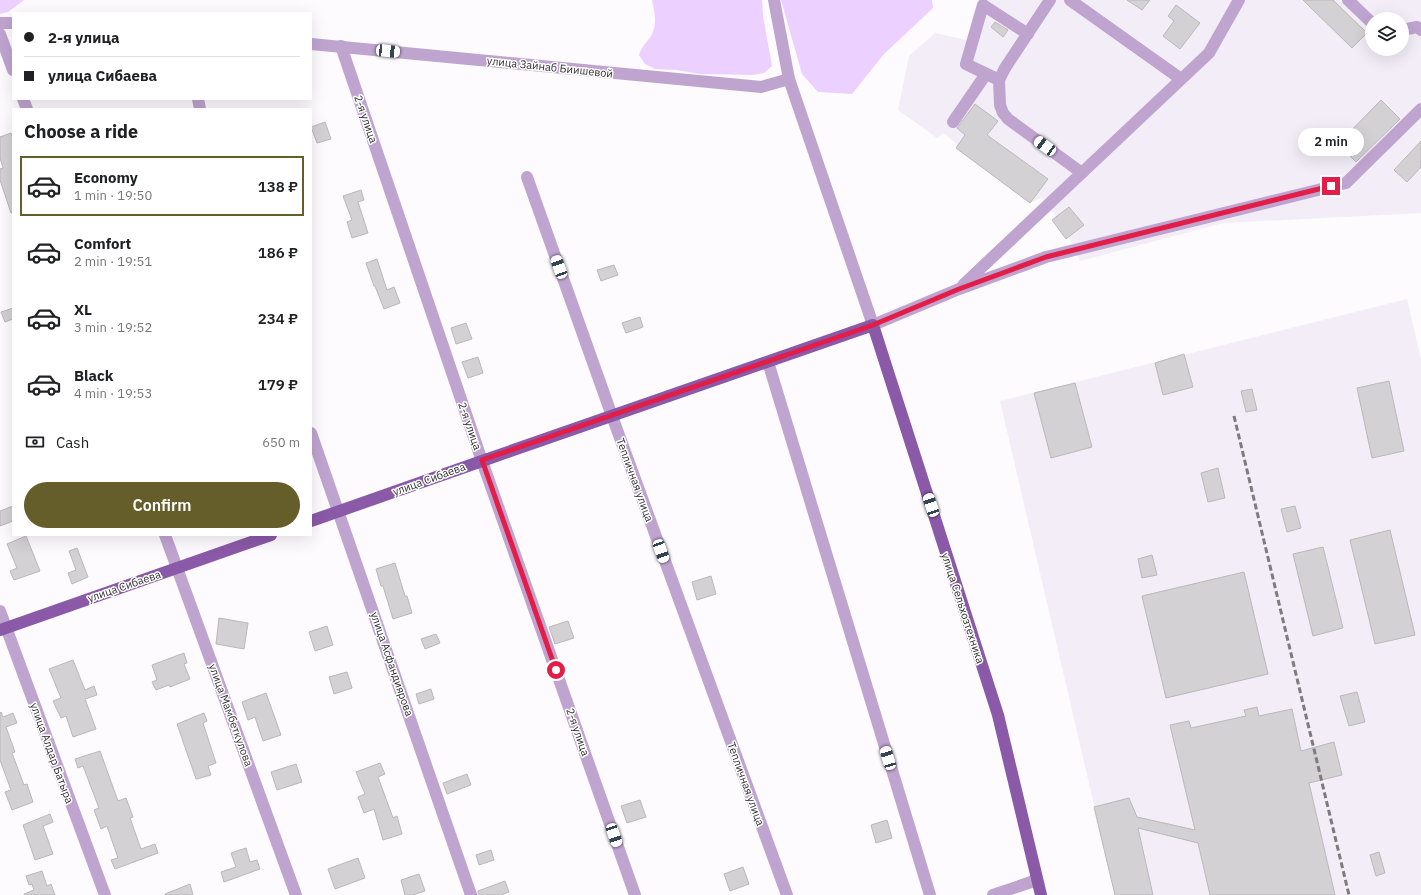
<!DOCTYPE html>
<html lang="en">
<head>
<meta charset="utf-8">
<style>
	body { margin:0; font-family:"IBM Plex Sans",sans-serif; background:#f6f6f6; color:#202124; height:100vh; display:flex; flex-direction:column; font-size:15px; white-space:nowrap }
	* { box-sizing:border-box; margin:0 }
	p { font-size:13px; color:#757577 }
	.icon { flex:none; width:22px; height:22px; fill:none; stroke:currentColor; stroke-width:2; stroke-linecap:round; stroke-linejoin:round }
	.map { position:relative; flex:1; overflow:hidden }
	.sheet { position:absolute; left:12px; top:108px; width:300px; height:428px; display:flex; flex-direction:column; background:#fff; border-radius:0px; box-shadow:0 4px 16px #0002 }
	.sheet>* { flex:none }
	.banner { position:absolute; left:12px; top:12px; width:300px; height:88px; border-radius:0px; box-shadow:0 4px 16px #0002; display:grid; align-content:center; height:88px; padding:0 12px; background:#fff }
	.controls { position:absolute; left:1365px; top:12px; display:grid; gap:8px }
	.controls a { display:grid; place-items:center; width:44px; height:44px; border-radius:50%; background:#fff; box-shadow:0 4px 16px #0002; font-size:20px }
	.end { position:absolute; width:18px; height:18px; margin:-9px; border:5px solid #e11d48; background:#fff; box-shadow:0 0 0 2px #fff }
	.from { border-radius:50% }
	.bubble { position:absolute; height:28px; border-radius:14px; background:#fff; box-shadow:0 4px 16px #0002; font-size:13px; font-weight:600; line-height:28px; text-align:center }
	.car { position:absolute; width:12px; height:24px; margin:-12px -6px; border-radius:5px; box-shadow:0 0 3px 1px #0007; background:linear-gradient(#fff 24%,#345 0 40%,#fff 0 76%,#345 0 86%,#fff 0) }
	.banner b { display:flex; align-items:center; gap:14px; height:38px; font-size:15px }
	.banner b+b { border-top:1px solid #e0e0e0 }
	.banner i { width:10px; height:10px; background:#202124 }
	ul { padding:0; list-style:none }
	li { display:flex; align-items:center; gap:12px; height:60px; margin:0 8px 6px; padding:0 4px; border:2px solid transparent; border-radius:0px }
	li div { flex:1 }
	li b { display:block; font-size:15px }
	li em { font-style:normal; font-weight:600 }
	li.on { border-color:#655e2a }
	li>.icon { width:36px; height:36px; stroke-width:1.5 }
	h2 { padding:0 12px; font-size:18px; line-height:48px }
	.pay { display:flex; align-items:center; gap:10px; height:44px; padding:0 12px; font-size:15px }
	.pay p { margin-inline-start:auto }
	.action { display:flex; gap:8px; margin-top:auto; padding:8px 12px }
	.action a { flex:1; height:46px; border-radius:24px; background:#655e2a; color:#fff; font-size:16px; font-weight:600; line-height:46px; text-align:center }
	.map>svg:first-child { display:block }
	.built { fill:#f3edf7; fill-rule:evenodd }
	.green { fill:#ecd0ff }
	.building { fill:#d3d1d4; stroke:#bab8bb }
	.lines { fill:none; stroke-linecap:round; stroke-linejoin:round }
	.minor { stroke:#bfa4d0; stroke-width:12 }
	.major { stroke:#8a59a7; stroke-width:12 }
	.rail { stroke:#7d7b7e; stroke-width:3; stroke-dasharray:6 3; stroke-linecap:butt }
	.route { stroke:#e11d48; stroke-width:5 }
	.labels { text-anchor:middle; stroke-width:3; stroke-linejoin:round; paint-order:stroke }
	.street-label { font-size:11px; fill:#302f31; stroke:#fff }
</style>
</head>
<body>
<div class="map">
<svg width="1421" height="895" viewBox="0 0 1421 895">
	<rect width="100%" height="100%" fill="#fdfbfe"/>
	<g class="built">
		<path d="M978 0H1421V213L1223 223 1080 261 1069 237 1066 239 1052 220 1056 216 1042 198 1030 203 956 148 958 145 943 133 937 138 898 110 909 56 935 33 967 40ZM1372 19H1402V49H1372Z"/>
		<polygon points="1407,299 1421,359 1421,895 1115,895 1000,401"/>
	</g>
	<g class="green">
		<polygon points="0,0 24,0 8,12 0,14"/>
		<path d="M652 0H762L763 16 772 66 764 73 753 75 699 74 677 70 655 69 645 64 639 55C642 47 644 45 649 39 658 27 655 14 652 0Z"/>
		<polygon points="781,0 932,0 933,8 884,54 852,94 818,92 802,74"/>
	</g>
	<g class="building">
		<polygon points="1127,0 1150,0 1142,10"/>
		<polygon points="1303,0 1333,0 1367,33 1352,48"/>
		<polygon points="1176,5 1200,23 1180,49 1163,36 1174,21 1168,16"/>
		<polygon points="995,22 1008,30 1003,37 991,27"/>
		<polygon points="1381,100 1400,119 1356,162 1338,144"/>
		<polygon points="975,104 998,121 987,135 1048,179 1030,203 956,148 965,135 957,128"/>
		<polygon points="325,122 331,139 317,143 311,127"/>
		<polygon points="11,133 13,139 13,213 11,213 0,180 0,169 3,168 0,158 0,137"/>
		<polygon points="1421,141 1421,167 1407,182 1394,170"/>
		<polygon points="361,190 364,200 358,202 368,233 352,238 347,222 352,220 343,196"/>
		<polygon points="1069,207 1084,225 1066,239 1052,220"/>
		<polygon points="377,259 387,290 394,287 400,303 384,309 375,286 374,286 366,263"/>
		<polygon points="614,265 618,275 601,281 597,270"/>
		<polygon points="13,308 13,319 5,322 1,312"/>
		<polygon points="640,317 643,327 626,333 622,323"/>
		<polygon points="466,323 472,339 456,344 451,328"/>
		<polygon points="1184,354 1193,387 1163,395 1155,363"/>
		<polygon points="478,357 483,373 468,378 462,362"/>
		<polygon points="1389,381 1404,451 1372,458 1357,388"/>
		<polygon points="1075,383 1092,447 1051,458 1034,393"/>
		<polygon points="1252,389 1257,410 1246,412 1241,391"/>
		<polygon points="1218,468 1225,498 1208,502 1201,473"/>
		<polygon points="13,506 13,521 0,526 0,511"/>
		<polygon points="1295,506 1301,528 1287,532 1281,509"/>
		<polygon points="1390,530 1415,635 1375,644 1350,540"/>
		<polygon points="26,536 40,571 14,580 10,571 17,568 7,544"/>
		<polygon points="1323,547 1343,628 1313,636 1293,554"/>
		<polygon points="77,548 88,577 72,584 68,573 76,570 69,551"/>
		<polygon points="1152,555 1157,575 1142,578 1138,559"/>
		<polygon points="395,563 405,596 407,596 412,613 393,619 383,586 381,586 376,569"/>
		<polygon points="1244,572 1268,674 1166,698 1142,596"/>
		<polygon points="711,576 716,594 697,600 692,582"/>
		<polygon points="219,618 248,623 244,649 216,644"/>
		<polygon points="568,621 574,638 555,644 549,627"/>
		<polygon points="327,626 333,645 315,651 309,632"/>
		<polygon points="436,634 440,643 425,649 421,639"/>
		<polygon points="184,653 187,663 184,664 190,679 170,687 169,685 156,690 152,682 157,680 152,665"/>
		<polygon points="73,660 85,690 94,686 97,695 85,699 96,729 73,737 66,716 61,718 53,701 61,698 49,669"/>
		<polygon points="347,672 352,688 334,694 329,677"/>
		<polygon points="431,689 434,699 419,704 416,694"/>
		<polygon points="1357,692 1365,722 1349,726 1340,696"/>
		<polygon points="266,693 281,735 263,741 255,717 248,720 242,702"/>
		<polygon points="1257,707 1259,716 1292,709 1301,751 1334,742 1342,775 1309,783 1335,895 1210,895 1198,843 1138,828 1153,895 1115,895 1094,807 1129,798 1137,817 1195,830 1170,725 1189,721 1191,728 1246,716 1244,710"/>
		<polygon points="1,712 3,717 13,713 17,723 6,727 15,752 12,753 24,785 27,784 33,802 12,810 5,792 11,790 0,760 0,713"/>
		<polygon points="204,713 207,721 203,723 216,763 208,766 211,775 197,779 196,779 177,724"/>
		<polygon points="100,751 118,801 126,798 133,817 130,818 141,849 155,844 158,853 115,869 111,860 118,858 107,826 101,829 94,810 99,808 83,766 78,768 75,759"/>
		<polygon points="380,763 385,774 378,777 393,818 397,816 402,834 383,840 374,809 364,813 358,797 365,794 356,772"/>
		<polygon points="296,764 302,782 277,790 271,772"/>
		<polygon points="467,774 471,785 447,794 443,783"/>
		<polygon points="640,800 646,817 627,823 621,806"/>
		<polygon points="50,814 53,822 43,826 53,854 35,860 23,825"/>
		<polygon points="887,820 892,838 876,843 871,825"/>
		<polygon points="246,848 250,862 257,860 260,869 224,882 221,872 236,867 231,853"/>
		<polygon points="491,850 494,860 479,865 476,855"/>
		<polygon points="1379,852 1385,873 1376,876 1370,855"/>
		<polygon points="358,858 365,878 335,889 328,869"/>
		<polygon points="743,867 749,884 730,891 724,874"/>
		<polygon points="42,871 47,886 51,884 55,895 24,895 24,894 34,890 32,884 29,885 26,876"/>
		<polygon points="419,874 425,891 413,895 405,895 401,880"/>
		<polygon points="505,881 509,892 501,895 478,895 478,891"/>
		<polygon points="190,884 193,895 165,895 165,894"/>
	</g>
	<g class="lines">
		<g class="minor">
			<polyline points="774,0 789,79 873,325 959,289 1046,257 1346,183 1421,109"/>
			<polyline points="1050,0 1005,68 999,80 1000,105 1003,113 1008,119 1082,173"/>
			<polyline points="1070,0 1181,79"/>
			<polyline points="1348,0 1372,23"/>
			<polyline points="0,23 13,23"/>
			<polyline points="1402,30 1417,27 1421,30"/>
			<polyline points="0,34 13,70"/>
			<polyline points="311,44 761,87 789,79"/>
			<polyline points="341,46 482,461 635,895"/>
			<polyline points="999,80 966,64 983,5 1028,34"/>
			<polyline points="23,99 27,109"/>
			<polyline points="198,99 200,109"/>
			<polyline points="953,122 986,74"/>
			<polyline points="527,177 612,416 787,895"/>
			<polyline points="963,285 1209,53 1239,0"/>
			<polyline points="768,362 930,895"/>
			<polyline points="311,433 471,895"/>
			<polyline points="165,535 296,895"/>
			<polyline points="0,611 105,895"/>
			<polyline points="993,895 1037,880"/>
		</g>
		<g class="major">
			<polyline points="311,521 482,461 873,325 998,715 1041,895"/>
			<polyline points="0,630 271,535"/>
		</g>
		<polyline class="rail" points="1234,416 1349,895"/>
	</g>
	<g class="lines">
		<polyline class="route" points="556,670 482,460 873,325 959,289 1046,257 1331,186"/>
	</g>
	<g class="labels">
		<g class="street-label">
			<text transform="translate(550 67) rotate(6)" y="4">улица Зайнаб Биишевой</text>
			<text transform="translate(366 119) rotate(71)" y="4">2-я улица</text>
			<text transform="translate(470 426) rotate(71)" y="4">2-я улица</text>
			<text transform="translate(429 479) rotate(-20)" y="4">улица Сибаева</text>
			<text transform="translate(635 480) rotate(70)" y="4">Тепличная улица</text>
			<text transform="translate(124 586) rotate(-19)" y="4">улица Сибаева</text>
			<text transform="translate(963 608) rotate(72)" y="4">улица Сельхозтехника</text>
			<text transform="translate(392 664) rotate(71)" y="4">улица Асфандиярова</text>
			<text transform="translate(231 715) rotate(70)" y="4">улица Мамбеткулова</text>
			<text transform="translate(578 732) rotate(71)" y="4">2-я улица</text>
			<text transform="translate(52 753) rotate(70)" y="4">улица Алдар Батыра</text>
			<text transform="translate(746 784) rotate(70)" y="4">Тепличная улица</text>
		</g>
	</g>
</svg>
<div class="controls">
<a><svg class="icon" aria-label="layers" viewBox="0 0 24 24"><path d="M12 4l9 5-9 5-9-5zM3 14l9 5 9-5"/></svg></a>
</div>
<i class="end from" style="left:556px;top:670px"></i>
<i class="end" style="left:1331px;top:186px"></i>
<div class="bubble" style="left:1298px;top:128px;width:66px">2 min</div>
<i class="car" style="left:388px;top:51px;rotate:96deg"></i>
<i class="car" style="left:1045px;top:146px;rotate:306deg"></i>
<i class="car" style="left:559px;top:267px;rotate:340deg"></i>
<i class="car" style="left:931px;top:505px;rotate:342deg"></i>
<i class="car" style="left:661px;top:551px;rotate:160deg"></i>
<i class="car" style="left:888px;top:758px;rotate:343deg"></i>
<i class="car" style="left:614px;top:835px;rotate:161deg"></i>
<div class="banner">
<b><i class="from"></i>2-я улица</b>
<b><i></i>улица Сибаева</b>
</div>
<section class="sheet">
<h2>Choose a ride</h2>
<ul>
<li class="on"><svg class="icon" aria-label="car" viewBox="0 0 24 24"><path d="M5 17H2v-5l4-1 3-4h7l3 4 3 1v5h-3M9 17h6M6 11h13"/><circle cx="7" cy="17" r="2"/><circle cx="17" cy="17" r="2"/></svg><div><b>Economy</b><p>1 min · 19:50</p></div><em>138 ₽</em></li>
<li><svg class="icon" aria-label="car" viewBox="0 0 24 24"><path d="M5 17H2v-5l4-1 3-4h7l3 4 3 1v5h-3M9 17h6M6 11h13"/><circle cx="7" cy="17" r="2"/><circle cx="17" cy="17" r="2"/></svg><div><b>Comfort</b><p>2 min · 19:51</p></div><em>186 ₽</em></li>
<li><svg class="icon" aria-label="car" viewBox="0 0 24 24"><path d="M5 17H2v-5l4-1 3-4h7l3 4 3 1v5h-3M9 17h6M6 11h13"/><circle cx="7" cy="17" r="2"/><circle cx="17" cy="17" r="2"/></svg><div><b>XL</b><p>3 min · 19:52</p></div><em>234 ₽</em></li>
<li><svg class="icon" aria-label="car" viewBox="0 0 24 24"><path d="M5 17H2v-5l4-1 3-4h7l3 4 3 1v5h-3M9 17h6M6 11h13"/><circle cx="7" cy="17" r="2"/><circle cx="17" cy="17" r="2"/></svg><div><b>Black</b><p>4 min · 19:53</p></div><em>179 ₽</em></li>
</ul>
<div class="pay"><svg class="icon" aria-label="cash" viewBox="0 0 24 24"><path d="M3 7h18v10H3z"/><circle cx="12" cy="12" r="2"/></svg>Cash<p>650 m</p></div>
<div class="action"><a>Confirm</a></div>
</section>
</div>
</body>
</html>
